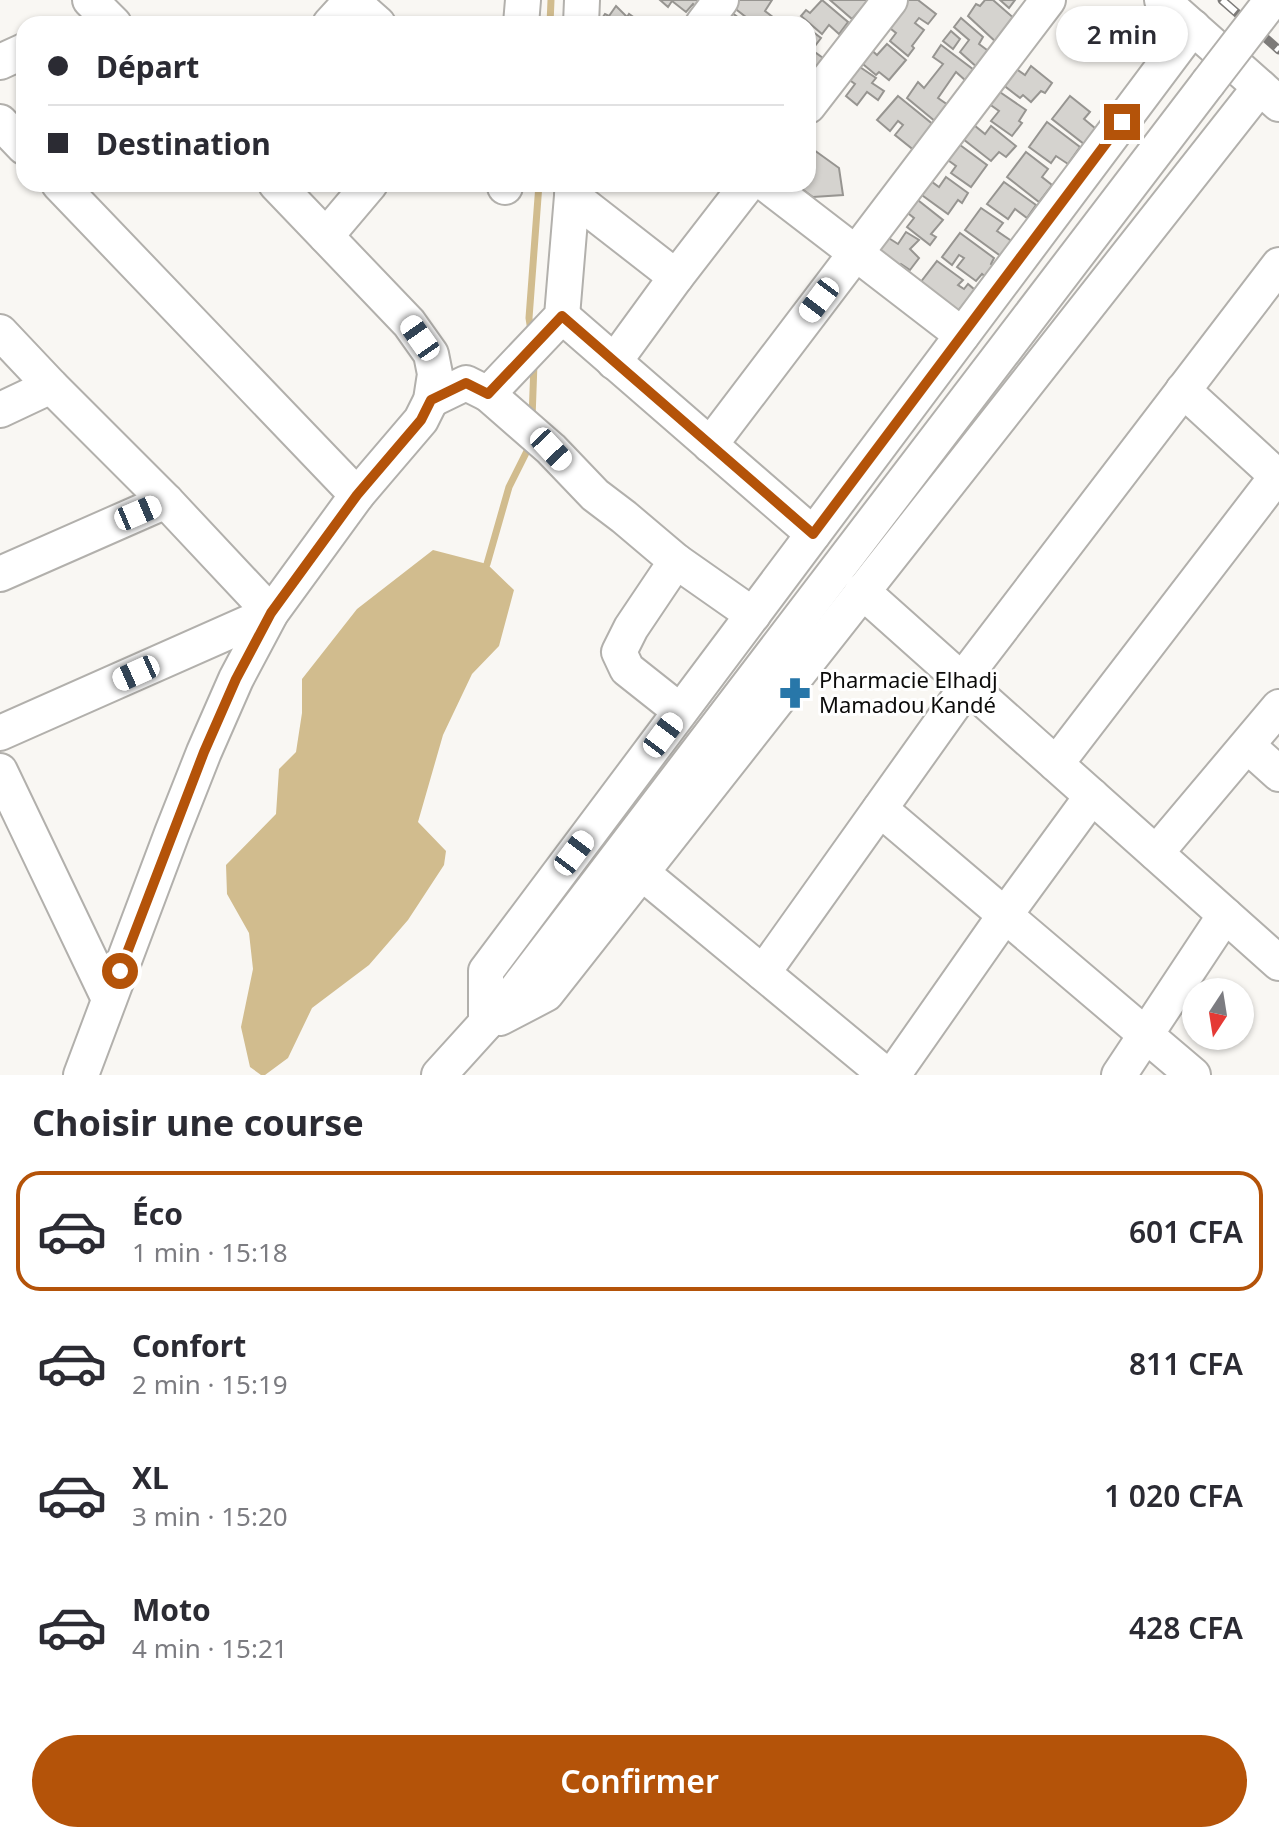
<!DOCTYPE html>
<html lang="fr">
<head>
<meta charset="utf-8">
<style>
	body { margin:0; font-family:"Noto Sans",sans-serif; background:#f2f2f3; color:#2b2b33; height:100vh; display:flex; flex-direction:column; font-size:30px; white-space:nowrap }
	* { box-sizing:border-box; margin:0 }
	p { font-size:26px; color:#7c7c81 }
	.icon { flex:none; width:44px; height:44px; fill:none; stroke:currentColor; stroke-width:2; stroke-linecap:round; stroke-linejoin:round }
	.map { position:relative; height:1075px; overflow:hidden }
	.panel { display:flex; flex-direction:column; background:#fff; flex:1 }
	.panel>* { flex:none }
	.hud { position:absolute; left:16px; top:16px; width:800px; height:176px; border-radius:24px; box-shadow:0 2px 6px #0004; display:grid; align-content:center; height:176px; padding:0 32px; background:#fff }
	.needle { width:52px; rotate:192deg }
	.buttons { position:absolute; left:1182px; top:978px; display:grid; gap:16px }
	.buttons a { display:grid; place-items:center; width:72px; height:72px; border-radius:50%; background:#fff; box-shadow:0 2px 6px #0004; font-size:40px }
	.end { position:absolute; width:36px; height:36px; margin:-18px; border:10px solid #b45309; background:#fff; box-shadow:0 0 0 4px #fff }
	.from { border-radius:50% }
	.bubble { position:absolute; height:56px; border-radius:28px; background:#fff; box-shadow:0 2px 6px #0004; font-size:26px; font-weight:600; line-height:56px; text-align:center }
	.car { position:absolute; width:24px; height:48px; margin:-24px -12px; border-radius:10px; box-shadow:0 0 6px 2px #0007; background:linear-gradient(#fff 24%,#345 0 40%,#fff 0 76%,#345 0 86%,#fff 0) }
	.hud b { display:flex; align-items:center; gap:28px; height:76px; font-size:30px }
	.hud b+b { border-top:2px solid #e1e1e2 }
	.hud i { width:20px; height:20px; background:#2b2b33 }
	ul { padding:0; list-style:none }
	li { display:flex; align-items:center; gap:24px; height:120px; margin:0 16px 12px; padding:0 16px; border:4px solid transparent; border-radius:24px }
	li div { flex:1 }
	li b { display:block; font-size:30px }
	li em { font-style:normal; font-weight:600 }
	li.current { border-color:#b45309 }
	li>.icon { width:72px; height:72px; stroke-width:1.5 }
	h2 { padding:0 32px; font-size:36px; line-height:96px }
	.cta { display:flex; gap:16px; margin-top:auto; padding:16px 32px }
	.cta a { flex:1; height:92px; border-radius:48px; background:#b45309; color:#fff; font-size:32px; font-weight:600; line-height:92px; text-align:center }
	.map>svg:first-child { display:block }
	.water { fill:#d1bc8e }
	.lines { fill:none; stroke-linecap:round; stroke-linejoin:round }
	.stream { stroke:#d1bc8e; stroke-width:7 }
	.building { fill:#d5d3cf; stroke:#979591; stroke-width:2 }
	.minor-casing { stroke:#b2b0ac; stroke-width:38 }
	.minor { stroke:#fff; stroke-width:34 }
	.rail-casing { stroke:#7d7b79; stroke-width:9 }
	.rail { stroke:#fff; stroke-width:6; stroke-dasharray:18; stroke-linecap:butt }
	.minor-bridge-casing { stroke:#b2b0ac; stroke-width:38; stroke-linecap:butt }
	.minor-bridge { stroke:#fff; stroke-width:34 }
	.route { stroke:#b45309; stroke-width:10 }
	.labels { text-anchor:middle; stroke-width:6; stroke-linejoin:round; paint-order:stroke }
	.poi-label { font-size:22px; fill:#0c0b0a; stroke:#fff; text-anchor:start }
</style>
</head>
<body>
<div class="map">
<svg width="1279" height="1075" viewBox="0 0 1279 1075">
	<rect width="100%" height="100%" fill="#f9f7f3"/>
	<polygon class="water" points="433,550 487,564 514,590 499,646 472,674 443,735 418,822 446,851 444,865 408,920 369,965 312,1008 288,1058 265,1075 261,1075 250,1067 241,1027 253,969 249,933 227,894 226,865 276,814 279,769 296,752 302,713 302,679 357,609"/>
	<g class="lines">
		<g class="stream">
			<polyline points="550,24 551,0"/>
			<polyline points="531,331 529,318 539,184"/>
			<polyline points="532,419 534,363"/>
			<polyline points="487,564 509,487 531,443"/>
		</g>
	</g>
	<g class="building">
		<polygon points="660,0 700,0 695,6 693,4 686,12 672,1 668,7"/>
		<polygon points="738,0 772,0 765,11 774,18 769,24 755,24 733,7"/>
		<polygon points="822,0 848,22 839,34 829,25 822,34 801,16 806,10 810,13"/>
		<polygon points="830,0 869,0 852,19"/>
		<polygon points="899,0 918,0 936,14 928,24 919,18 915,23 924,30 912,46 914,48 908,56 890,41 896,33 886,25"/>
		<polygon points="985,0 993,0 1016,20 997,43 968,16 976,4 980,6"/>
		<polygon points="1000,0 1015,0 1009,8"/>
		<polygon points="616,6 627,17 629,14 639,21 637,24 598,24 605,14 609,16"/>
		<polygon points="731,12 747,24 721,24"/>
		<polygon points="961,18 983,37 979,44 991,53 979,69 960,52 969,40 954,27"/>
		<polygon points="809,29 821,38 812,50 823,58 813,72 808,68"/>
		<polygon points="951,31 960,39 953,49 943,41"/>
		<polygon points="887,44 906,60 889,80 879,72 876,75 858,60 868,47 877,55"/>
		<polygon points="941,45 974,70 966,81 956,72 938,98 948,105 936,122 907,98 918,82 924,88 943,64 933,57"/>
		<polygon points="854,63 876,78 872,83 884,91 878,100 867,92 857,105 846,96 855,84 844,76"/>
		<polygon points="1031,66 1052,83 1045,93 1041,91 1031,102 1023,95 1020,98 1002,84 1015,68 1025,75"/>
		<polygon points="994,88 1026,110 1019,121 1022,123 1012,136 991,121 999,111 985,101"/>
		<polygon points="898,96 935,126 915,151 895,135 903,125 898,121 890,131 877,120"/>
		<polygon points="1070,96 1090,112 1084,119 1096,129 1084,144 1052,119"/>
		<polygon points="969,121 985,134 991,126 1016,146 1006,157 999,152 991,161 958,135"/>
		<polygon points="1047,122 1080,147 1068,164 1056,156 1051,163 1029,147"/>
		<polygon points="956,142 987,165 971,187 951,173 956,166 945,158"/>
		<polygon points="814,150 839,168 843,195 813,197 795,184 808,184 808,151"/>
		<polygon points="1026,152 1048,169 1042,177 1052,185 1039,202 1007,177"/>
		<polygon points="946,177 968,193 962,203 958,200 948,214 919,193 928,179 939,187"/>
		<polygon points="1004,182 1036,205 1027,218 1015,209 1008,219 987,204"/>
		<polygon points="914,197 943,220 931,234 936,237 930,245 907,227 914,218 904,210"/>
		<polygon points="981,208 1003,223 997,231 1013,242 1002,257 965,230"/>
		<polygon points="906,232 919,240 910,249 919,258 910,270 901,264 897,269 873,250 884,235 898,244"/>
		<polygon points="960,233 994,258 991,264 995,267 987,278 982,274 976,281 957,267 964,258 959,255 952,265 942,257"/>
		<polygon points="937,261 963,280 958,285 964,289 968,284 975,290 958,311 920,283"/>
	</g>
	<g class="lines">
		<defs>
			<g id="minor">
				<polyline points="90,0 114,24"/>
				<polyline points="351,0 378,24"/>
				<polyline points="1162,0 1279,104"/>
				<polyline points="330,24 352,0"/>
				<polyline points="521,24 523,0"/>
				<polyline points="581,24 582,0"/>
				<polyline points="703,24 721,0"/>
				<polyline points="0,62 24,51"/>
				<polyline points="808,106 890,0"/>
				<polyline points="0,122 24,147"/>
				<polyline points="59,184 357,495"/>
				<polyline points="766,184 962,335"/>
				<polyline points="505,187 505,184"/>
				<polyline points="572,196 676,277"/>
				<polyline points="326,236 370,184"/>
				<polyline points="562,316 813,534"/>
				<polyline points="0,332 51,386 166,501 271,613 0,733"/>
				<polyline points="614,362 676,277 748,184"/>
				<polyline points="1183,390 1279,478"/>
				<polyline points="488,394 551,449 595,495 624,517 676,561 631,628 619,652 627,669 680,711"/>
				<polyline points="431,400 466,383 488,394 562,316 573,184"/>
				<polyline points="0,410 51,386"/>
				<polyline points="710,445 1048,0"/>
				<polyline points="676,561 753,615"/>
				<polyline points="0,574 166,501"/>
				<polyline points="862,591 1279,963"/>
				<polyline points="962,680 1279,265"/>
				<polyline points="1248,746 1279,774"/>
				<polyline points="1056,764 1277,476"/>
				<polyline points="0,771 109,999"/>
				<polyline points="880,809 1193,1075"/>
				<polyline points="1156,853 1279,707"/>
				<polyline points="641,872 886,1075"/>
				<polyline points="763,973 968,685"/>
				<polyline points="500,1018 546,994 1260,87"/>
				<polyline points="486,1023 486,971 1193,27"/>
				<polyline points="81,1075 172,833 204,752 236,679 271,613 357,495 421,420 431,400 435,374 431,354 409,323 276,184"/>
				<polyline points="439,1075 516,990 1208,83"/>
				<polyline points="893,1075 1005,915 1092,796"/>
				<polyline points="1119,1075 1225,915"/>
			</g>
		</defs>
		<use href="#minor" class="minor-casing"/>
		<use href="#minor" class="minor"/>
		<defs>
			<polyline id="rail" points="1222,0 1279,50"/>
		</defs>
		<use href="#rail" class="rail-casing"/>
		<use href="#rail" class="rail"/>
		<defs>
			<polyline id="minor-bridge" points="1208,83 1272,0"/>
		</defs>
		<use href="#minor-bridge" class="minor-bridge-casing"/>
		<use href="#minor-bridge" class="minor-bridge"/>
	</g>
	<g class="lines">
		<polyline class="route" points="120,971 204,752 236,679 271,613 357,495 421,420 431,400 466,383 488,394 562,316 813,534 1122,122"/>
	</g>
	<defs>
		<symbol id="pharmacy-bare" viewBox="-9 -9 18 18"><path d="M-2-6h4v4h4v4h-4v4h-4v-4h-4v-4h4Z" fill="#2877a9" stroke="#fff" stroke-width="2.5" paint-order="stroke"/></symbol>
	</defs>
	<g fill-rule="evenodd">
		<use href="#pharmacy-bare" x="773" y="671" width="44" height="44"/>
	</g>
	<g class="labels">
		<g class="poi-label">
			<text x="819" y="688">Pharmacie Elhadj<tspan x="819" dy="25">Mamadou Kandé</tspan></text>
		</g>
	</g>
</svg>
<div class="buttons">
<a><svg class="needle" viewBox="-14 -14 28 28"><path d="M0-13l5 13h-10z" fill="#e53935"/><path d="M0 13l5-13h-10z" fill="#7c7c81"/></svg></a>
</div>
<i class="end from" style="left:120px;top:971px"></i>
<i class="end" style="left:1122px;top:122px"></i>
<div class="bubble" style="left:1056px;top:6px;width:132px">2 min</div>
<i class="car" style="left:819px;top:300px;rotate:217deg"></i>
<i class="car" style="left:420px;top:338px;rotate:325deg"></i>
<i class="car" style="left:551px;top:449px;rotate:137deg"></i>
<i class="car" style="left:138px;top:513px;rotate:67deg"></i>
<i class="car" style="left:136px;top:673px;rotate:246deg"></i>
<i class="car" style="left:663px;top:735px;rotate:37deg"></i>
<i class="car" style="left:574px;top:853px;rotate:37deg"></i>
<div class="hud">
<b><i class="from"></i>Départ</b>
<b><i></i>Destination</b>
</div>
</div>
<section class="panel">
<h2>Choisir une course</h2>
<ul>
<li class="current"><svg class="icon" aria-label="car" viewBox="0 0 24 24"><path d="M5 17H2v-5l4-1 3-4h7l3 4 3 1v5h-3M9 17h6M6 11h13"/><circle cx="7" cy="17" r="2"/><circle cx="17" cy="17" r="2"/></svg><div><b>Éco</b><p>1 min · 15:18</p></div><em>601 CFA</em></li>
<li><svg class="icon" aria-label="car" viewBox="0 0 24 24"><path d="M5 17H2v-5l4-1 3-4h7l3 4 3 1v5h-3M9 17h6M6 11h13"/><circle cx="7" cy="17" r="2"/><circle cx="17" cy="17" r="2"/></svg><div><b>Confort</b><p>2 min · 15:19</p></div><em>811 CFA</em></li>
<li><svg class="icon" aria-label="car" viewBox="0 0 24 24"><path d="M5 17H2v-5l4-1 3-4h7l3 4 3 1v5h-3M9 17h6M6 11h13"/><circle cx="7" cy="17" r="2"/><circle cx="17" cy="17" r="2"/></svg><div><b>XL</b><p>3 min · 15:20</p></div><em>1 020 CFA</em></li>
<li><svg class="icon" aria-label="car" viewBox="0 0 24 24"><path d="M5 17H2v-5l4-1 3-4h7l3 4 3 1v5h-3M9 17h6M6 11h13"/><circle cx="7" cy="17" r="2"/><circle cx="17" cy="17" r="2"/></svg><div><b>Moto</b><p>4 min · 15:21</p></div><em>428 CFA</em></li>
</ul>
<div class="cta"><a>Confirmer</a></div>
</section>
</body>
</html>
